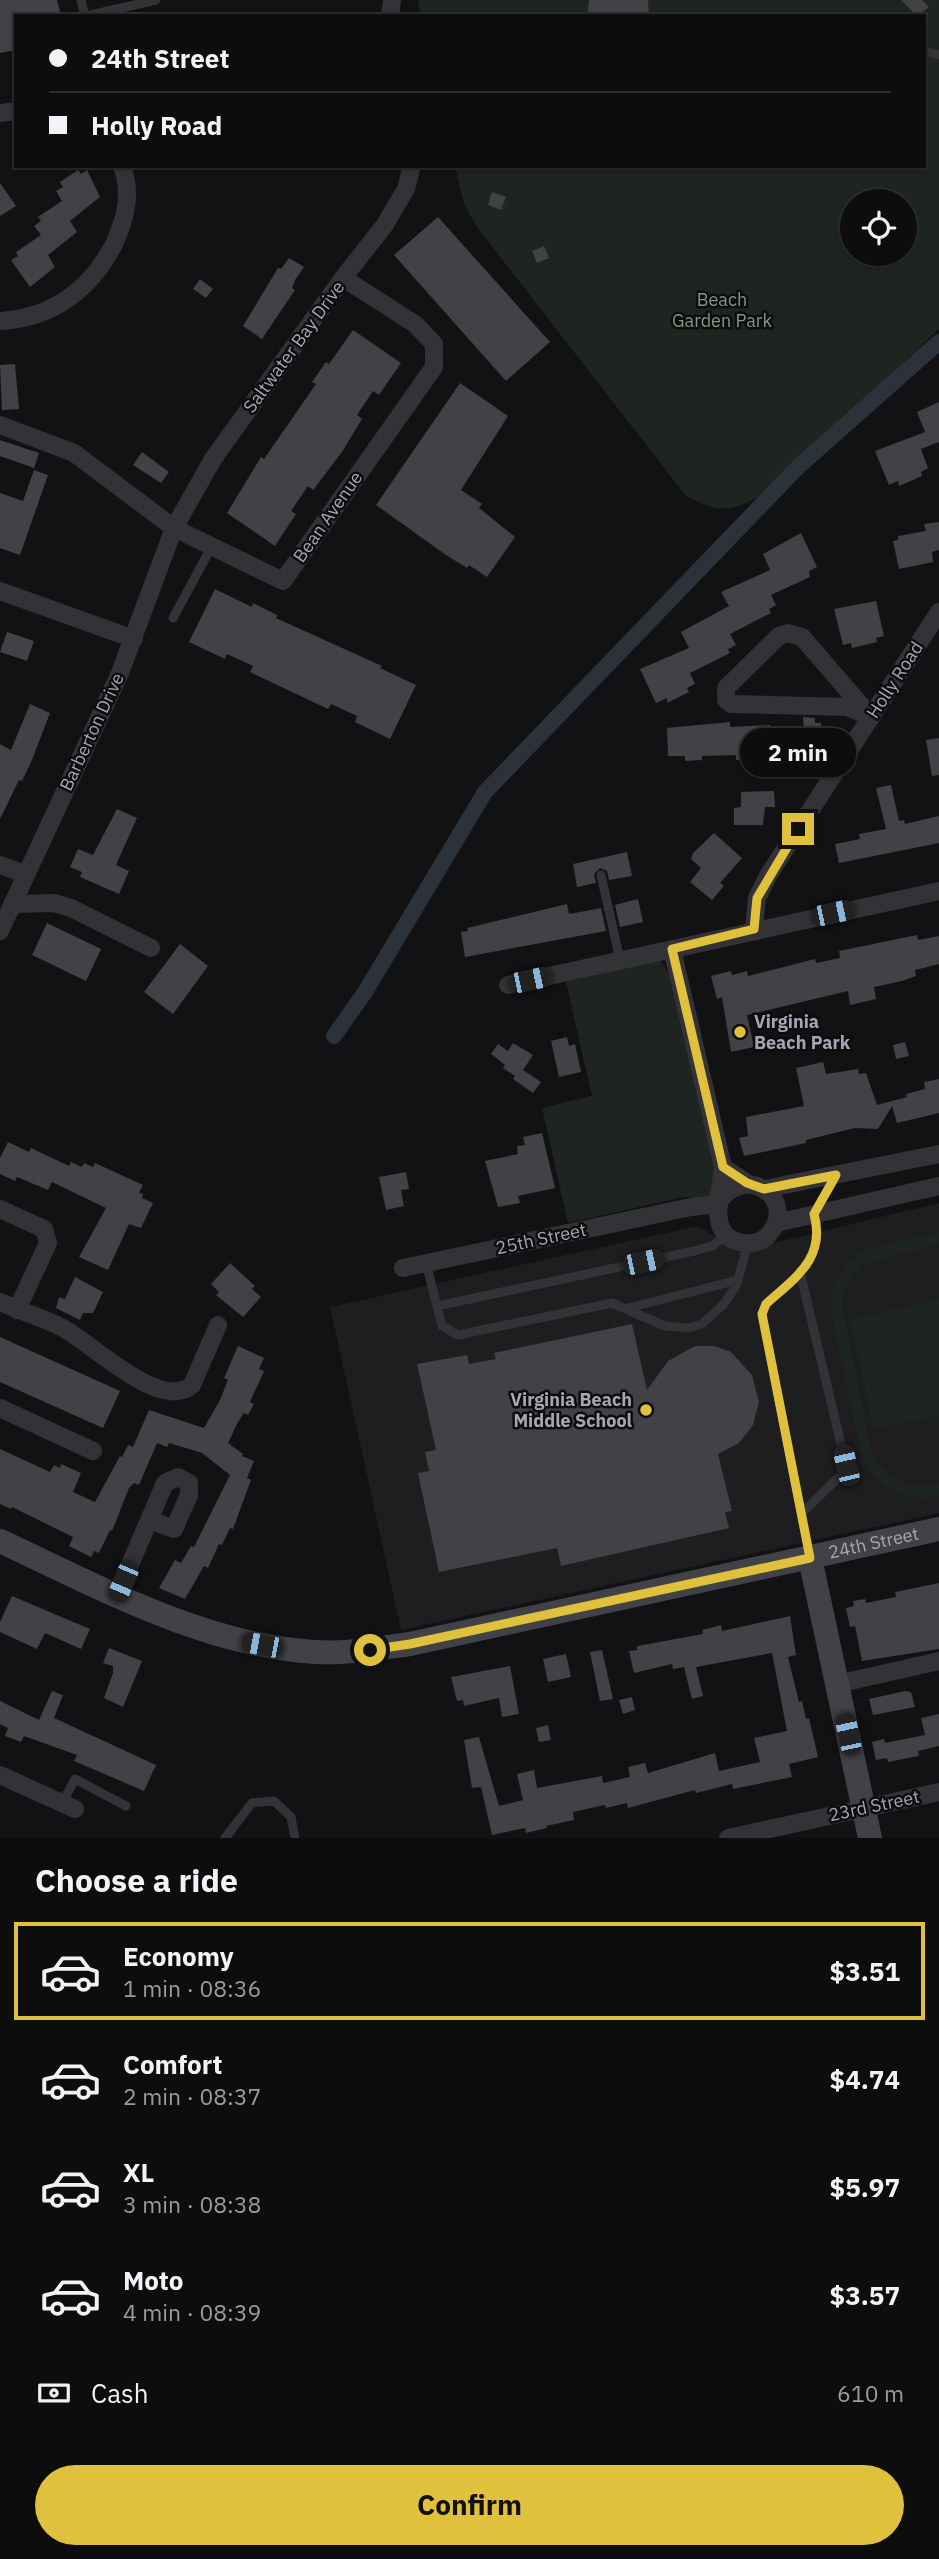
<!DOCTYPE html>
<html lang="en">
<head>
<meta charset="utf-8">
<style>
	body { margin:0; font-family:"IBM Plex Sans",sans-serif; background:#171617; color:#f1f3f6; height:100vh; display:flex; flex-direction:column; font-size:26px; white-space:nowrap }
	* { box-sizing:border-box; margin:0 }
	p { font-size:23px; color:#9b9c9e }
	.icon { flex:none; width:38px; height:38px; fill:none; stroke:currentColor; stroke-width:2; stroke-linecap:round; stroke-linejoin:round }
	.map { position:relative; height:1838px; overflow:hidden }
	.panel { display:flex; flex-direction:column; background:#0e0d0e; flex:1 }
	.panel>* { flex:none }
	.hud { position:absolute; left:14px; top:14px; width:912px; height:154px; border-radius:0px; box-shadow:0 2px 5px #0004,0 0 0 2px #2e2d2e; display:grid; align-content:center; height:154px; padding:0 35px; background:#0e0d0e }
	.tools { position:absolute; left:840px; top:189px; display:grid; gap:14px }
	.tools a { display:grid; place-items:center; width:77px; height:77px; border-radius:50%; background:#0e0d0e; box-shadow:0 2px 5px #0004,0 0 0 2px #2e2d2e; font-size:35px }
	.end { position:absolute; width:32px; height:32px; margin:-16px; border:9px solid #dfc13d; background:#111; box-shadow:0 0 0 4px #111 }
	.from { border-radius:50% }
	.bubble { position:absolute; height:49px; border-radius:24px; background:#0e0d0e; box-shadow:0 2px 5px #0004,0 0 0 2px #2e2d2e; font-size:23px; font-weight:800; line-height:49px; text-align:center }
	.car { position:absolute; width:21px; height:42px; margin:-21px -10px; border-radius:9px; box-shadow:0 0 5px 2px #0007; background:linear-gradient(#222 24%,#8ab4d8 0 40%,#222 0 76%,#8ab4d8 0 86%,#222 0) }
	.hud b { display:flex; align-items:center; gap:24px; height:66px; font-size:26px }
	.hud b+b { border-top:2px solid #2e2d2e }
	.hud i { width:18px; height:18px; background:#f1f3f6 }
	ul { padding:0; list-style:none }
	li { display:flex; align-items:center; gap:21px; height:98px; margin:0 14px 10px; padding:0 21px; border:4px solid transparent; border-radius:0px }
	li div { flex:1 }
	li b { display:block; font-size:26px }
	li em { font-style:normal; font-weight:800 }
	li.selected { border-color:#dfc13d }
	li>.icon { width:63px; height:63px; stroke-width:1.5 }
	h2 { padding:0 35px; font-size:32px; line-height:84px }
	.pay { display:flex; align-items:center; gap:18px; height:77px; padding:0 35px; font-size:26px }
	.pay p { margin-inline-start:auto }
	.primary-button { display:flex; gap:14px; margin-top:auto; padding:14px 35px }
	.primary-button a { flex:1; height:80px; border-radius:42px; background:#dfc13d; color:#111; font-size:28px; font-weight:800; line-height:80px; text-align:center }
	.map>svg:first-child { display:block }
	.built { fill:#1e1e20 }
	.green { fill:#1e2520; fill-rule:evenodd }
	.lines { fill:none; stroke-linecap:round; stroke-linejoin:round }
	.canal { stroke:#2c323a; stroke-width:16 }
	.building { fill:#414146 }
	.lane { stroke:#333337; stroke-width:9 }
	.street { stroke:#333337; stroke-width:18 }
	.secondary { stroke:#414247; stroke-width:24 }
	.route { stroke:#dfc13d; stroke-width:9 }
	.poi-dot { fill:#dfc13d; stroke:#0d0c0e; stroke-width:2.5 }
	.labels { text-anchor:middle; stroke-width:5; stroke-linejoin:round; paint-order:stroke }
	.park-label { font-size:18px; fill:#7d9b83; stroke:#0d0c0e }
	.street-label { font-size:18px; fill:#a4a6b2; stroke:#0d0c0e }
	.poi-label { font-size:18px; font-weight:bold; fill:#a4a6b2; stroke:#0d0c0e; text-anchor:start }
</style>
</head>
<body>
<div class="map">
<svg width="939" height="1838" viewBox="0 0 939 1838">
	<rect width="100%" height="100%" fill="#121113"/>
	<polygon class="built" points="939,1203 939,1513 401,1630 330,1307 698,1226 725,1243 753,1248"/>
	<g class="green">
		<path d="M418 0H939V329L769 492C733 510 723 516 686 496L477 227 464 204 455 166H924V16H421ZM852 201H905V254H852Z"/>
		<polygon points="655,960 661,961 668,973 718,1183 712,1198 684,1197 568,1223 542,1108 592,1096 566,982"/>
		<path d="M939 1232V1244L860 1265 842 1291 841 1301 871 1451C886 1479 907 1491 939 1484V1496C903 1504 875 1485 861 1452L832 1317V1289L847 1263 867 1249Z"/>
		<polygon points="939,1300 939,1416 874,1429 850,1319"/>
	</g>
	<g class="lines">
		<polyline class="canal" points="334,1036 365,992 485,792 798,467 939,342"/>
	</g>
	<g class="building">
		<polygon points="0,0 57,0 61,16 16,16 16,50 0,53"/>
		<polygon points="589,0 648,0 649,16 587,16"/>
		<polygon points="901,0 922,0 929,7 917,16"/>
		<polygon points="78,170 81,174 87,170 100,197 70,221 77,232 48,255 55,267 30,287 11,260 18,256 16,252 41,235 34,226 41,221 38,217 62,201 56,191 63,187 60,182"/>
		<polygon points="0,183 16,206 0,216"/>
		<polygon points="492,192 506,197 501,210 488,205"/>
		<polygon points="438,217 550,342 506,381 394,255"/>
		<polygon points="544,246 549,258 537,263 532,251"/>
		<polygon points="289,258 304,267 295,280 292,288 295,290 262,339 243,326 278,268 281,269"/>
		<polygon points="200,279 213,289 206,298 193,289"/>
		<polygon points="353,330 401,363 379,395 373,391 357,415 362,419 342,452 313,490 308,486 291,511 296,514 275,546 227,513 261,457 264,459 316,384 312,382 326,362 329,364"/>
		<polygon points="15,364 19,409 2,410 0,365"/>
		<polygon points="460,383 508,416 461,490 482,504 479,508 515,537 487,577 469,565 467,568 446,555 376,505"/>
		<polygon points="939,402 939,442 921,449 928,468 921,472 922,476 899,486 898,481 889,485 875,451 925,432 917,412"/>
		<polygon points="0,440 39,453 34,468 0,456"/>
		<polygon points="142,452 169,472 161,483 133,465"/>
		<polygon points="34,470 48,475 20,555 0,548 0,493 23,501"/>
		<polygon points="939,522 939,550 932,552 933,562 899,569 893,541 898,540 898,536 926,531 924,524"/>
		<polygon points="801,533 817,567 809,571 810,577 771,595 776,605 769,609 771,613 730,634 736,645 728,649 730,653 690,673 695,684 687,688 689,692 667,703 667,698 656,703 640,669 689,648 681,632 729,606 721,592 770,570 763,554"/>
		<polygon points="215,589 252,607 253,603 277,615 276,618 382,666 380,668 416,685 390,739 355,722 357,716 331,704 328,709 250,672 253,666 227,654 225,659 189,642"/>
		<polygon points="876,601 884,636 876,638 877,642 852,648 851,643 843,645 834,609"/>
		<polygon points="7,632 34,641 27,661 0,652"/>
		<polygon points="30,704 50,713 32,760 22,781 19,780 0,819 0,744 11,750"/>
		<polygon points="803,717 815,718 815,723 821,723 822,747 805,748 805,762 770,763 770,759 736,760 736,755 702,756 702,760 685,761 685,756 668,756 667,728 730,722 730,727 770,725 770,730 804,729"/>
		<polygon points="939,738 939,775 932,776 926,740"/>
		<polygon points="891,785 899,821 904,820 905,824 939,816 939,843 839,863 835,844 860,839 859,834 886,829 876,788"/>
		<polygon points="774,791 775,807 765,807 763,825 734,825 734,808 741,807 741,792"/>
		<polygon points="117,809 137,818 116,865 129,871 119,894 80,877 82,872 70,867 78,849 93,855"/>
		<polygon points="714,833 742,858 720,883 724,886 712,900 690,882 701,868 691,859 693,853"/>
		<polygon points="627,852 632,876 609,880 607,871 600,868 594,874 596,883 577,887 573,864"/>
		<polygon points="638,899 643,922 620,927 615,905"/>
		<polygon points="567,904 569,914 601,908 606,931 465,957 461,932 468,931 467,928"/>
		<polygon points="47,923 101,949 86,981 32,955"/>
		<polygon points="917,935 918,940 939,936 939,964 915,970 916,976 902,981 874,987 876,999 850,1005 848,991 747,1015 754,1047 731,1052 722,997 717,999 711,976 731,971 732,975 747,971 748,976 815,959 816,963 840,958 839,951"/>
		<polygon points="180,944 208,966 173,1014 144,992"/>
		<polygon points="567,1037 569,1046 575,1044 581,1072 559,1077 551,1041"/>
		<polygon points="905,1042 909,1056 896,1059 893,1045"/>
		<polygon points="513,1043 533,1055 523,1070 541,1082 533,1093 513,1079 515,1076 503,1068 505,1065 491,1054 498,1044 508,1051"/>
		<polygon points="823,1062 826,1074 858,1069 859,1074 866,1073 877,1105 907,1097 906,1094 925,1089 924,1082 939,1079 939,1113 897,1123 892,1106 878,1129 855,1128 806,1140 806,1143 744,1156 739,1138 748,1136 746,1117 804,1106 796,1068"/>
		<polygon points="542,1133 555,1188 518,1196 520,1203 498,1207 485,1161 518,1154 517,1146 525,1145 523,1137"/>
		<polygon points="8,1142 29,1152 31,1148 69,1166 71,1162 82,1167 84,1163 93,1167 95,1163 143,1185 139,1193 143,1194 142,1198 153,1203 141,1228 129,1224 108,1270 79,1257 106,1208 52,1182 48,1190 17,1177 15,1181 0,1174 0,1158"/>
		<polygon points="406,1172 409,1189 401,1190 404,1206 386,1210 379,1177"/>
		<polygon points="230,1263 255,1286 252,1289 261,1297 243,1317 216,1295 219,1292 211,1284"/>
		<polygon points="75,1277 103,1292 93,1313 83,1313 80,1320 56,1308 59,1297 65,1299"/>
		<polygon points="632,1324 647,1390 668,1361 695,1346 714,1346 731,1352 752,1375 759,1402 753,1425 739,1443 718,1454 732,1511 725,1512 729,1528 561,1566 557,1548 439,1572 418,1473 429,1471 425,1452 436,1450 417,1364 467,1355 469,1364 496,1359 494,1353"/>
		<polygon points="0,1337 120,1391 103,1428 0,1382"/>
		<polygon points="238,1346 264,1358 259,1369 264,1371 250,1402 254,1404 248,1415 244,1413 238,1422 228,1443 243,1454 242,1456 254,1461 247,1478 251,1480 233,1529 230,1528 222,1545 219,1544 208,1568 204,1566 185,1599 159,1588 175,1560 181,1563 191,1546 194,1547 230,1475 202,1453 169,1443 167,1447 157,1443 139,1485 134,1483 129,1488 112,1531 110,1530 99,1553 94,1551 91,1557 69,1546 73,1537 12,1507 11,1509 0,1504 0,1449 50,1472 54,1465 60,1468 61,1464 81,1473 73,1492 95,1502 120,1456 122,1457 128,1445 133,1447 149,1410 204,1428 220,1400 228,1380 224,1378"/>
		<polygon points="939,1583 939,1649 862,1661 855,1626 850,1627 846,1608 854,1606 853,1601 865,1599 866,1603 896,1597 895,1592"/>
		<polygon points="12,1596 90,1629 81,1649 45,1633 37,1649 0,1632 0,1622"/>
		<polygon points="790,1616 796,1655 788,1657 799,1702 802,1701 806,1719 809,1718 818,1757 789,1764 792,1777 733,1789 732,1784 696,1793 695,1790 628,1808 627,1803 606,1808 605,1805 573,1812 574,1820 546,1826 547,1828 526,1833 525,1828 492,1835 481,1787 472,1788 464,1740 479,1737 499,1806 523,1800 517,1774 534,1770 537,1788 602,1776 603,1783 630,1777 628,1767 645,1763 648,1773 715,1753 719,1771 760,1762 754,1738 787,1731 772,1653 696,1667 703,1696 692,1699 684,1667 673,1669 672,1664 634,1673 629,1651 637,1650 637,1646 703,1634 702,1630 721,1625 722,1631"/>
		<polygon points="109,1648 142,1661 123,1707 104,1698 113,1673 113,1666 103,1663"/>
		<polygon points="602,1650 613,1699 600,1701 590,1652"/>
		<polygon points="566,1654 571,1677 548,1682 543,1659"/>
		<polygon points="510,1666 519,1714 502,1717 499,1698 464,1706 463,1700 457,1701 451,1677"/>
		<polygon points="52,1691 63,1695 54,1718 156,1765 144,1791 74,1761 77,1755 24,1736 21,1742 5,1736 8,1728 0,1724 0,1701 39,1720"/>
		<polygon points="905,1691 911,1692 915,1707 873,1715 869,1699"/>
		<polygon points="632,1697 635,1710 623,1714 619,1700"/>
		<polygon points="939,1714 939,1746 918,1751 919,1756 888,1762 887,1758 876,1760 872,1742 884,1739 885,1743 925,1735 921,1718"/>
		<polygon points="548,1725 551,1740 539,1742 536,1728"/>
	</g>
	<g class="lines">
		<g class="lane">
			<polyline points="81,0 85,16"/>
			<polyline points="86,16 156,0"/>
			<polyline points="924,51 939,55"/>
			<polyline points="173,618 212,546"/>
			<polyline points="601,875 620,960"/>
			<polyline points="426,1263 442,1326 458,1335 612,1303 665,1326 688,1328 702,1324 723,1305 736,1286 748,1244"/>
			<polyline points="800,1272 846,1465 844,1472 803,1512"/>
			<polyline points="437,1306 694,1251 712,1246 726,1236"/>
			<polyline points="628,1308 738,1280"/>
			<path d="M810 1556 762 1315 766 1304C796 1278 826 1258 814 1214L836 1176"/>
			<polyline points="62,1803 75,1779 126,1806"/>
			<polyline points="225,1838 252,1803 274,1801 291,1817 295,1838"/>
		</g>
		<g class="street">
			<polyline points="390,16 392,0"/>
			<polyline points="0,113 16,111"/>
			<path d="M0 321C53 318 91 289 114 244 126 218 132 194 122 166"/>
			<polyline points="0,425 74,453 174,528 283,581 434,367 434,344 415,324 343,278"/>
			<polyline points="0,591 134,639"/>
			<polygon points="788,633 802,637 871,717 847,707 731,704 726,700 726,688 779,636"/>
			<polyline points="0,865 25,874"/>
			<polyline points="12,904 54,903 71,908 151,948"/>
			<polyline points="754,929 757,898 769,874 939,612"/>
			<polyline points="0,931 120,673 174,528 213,459 343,278 384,226 406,189 412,166"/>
			<polyline points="672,949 723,1167"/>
			<polyline points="508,985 939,891"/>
			<polyline points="764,1189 939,1154"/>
			<path d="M720 1200C751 1162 797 1203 769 1234 764 1241 754 1244 745 1243 705 1239 721 1194 723 1167L747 1183"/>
			<polyline points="0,1209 44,1229 48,1243 17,1310"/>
			<polyline points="776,1223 939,1186"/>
			<polyline points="403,1268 691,1207 719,1204"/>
			<path d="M0 1302C20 1311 41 1317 61 1327 90 1341 160 1413 192 1385L218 1325"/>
			<polyline points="0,1408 93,1451"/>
			<path d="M117 1595C133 1558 149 1520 165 1483L178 1477 189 1483V1495L174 1529 150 1520"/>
			<polyline points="837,1684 939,1661"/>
			<polyline points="0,1775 75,1809"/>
			<polyline points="728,1838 939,1792"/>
		</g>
		<g class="secondary">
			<path id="s1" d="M0 1541C99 1587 203 1645 315 1652 347 1654 379 1648 410 1644L939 1529"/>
			<polyline points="810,1558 870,1838"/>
		</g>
	</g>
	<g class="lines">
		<path class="route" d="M370 1650 410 1644 810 1558 762 1314 766 1304C796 1277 826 1258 814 1214L836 1175 764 1189 747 1183 723 1167 672 949 754 929 757 898 798 829"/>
	</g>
	<g class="poi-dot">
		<circle cx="740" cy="1032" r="7"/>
		<circle cx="646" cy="1410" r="7"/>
	</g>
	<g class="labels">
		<g class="park-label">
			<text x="722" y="306">Beach<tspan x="722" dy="21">Garden Park</tspan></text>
		</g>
		<g class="street-label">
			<text transform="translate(294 347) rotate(-54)" y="6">Saltwater Bay Drive</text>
			<text transform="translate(328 517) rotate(-55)" y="6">Bean Avenue</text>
			<text transform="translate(895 680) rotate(-57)" y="6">Holly Road</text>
			<text transform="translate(92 732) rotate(-65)" y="6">Barberton Drive</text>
			<text transform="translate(541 1239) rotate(-12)" y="6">25th Street</text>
			<text dy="6" stroke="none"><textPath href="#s1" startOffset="906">24th Street</textPath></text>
			<text transform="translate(874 1806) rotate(-12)" y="6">23rd Street</text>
		</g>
		<g class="poi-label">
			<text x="754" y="1028">Virginia<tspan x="754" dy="21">Beach Park</tspan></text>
			<text x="632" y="1406" text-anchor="end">Virginia Beach<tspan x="632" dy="21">Middle School</tspan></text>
		</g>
	</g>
</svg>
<div class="tools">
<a><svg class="icon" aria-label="locate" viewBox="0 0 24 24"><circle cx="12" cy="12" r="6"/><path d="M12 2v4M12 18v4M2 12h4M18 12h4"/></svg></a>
</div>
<i class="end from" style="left:370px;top:1650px"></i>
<i class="end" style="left:798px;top:829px"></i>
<div class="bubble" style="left:740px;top:728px;width:116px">2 min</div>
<i class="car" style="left:833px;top:913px;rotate:78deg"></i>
<i class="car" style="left:530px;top:980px;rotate:78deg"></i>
<i class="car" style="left:643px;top:1262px;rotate:78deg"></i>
<i class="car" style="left:846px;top:1465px;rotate:347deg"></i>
<i class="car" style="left:123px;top:1582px;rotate:203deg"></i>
<i class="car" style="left:262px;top:1645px;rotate:281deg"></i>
<i class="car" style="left:848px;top:1734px;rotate:348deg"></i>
<div class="hud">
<b><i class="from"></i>24th Street</b>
<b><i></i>Holly Road</b>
</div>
</div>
<section class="panel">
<h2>Choose a ride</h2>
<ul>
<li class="selected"><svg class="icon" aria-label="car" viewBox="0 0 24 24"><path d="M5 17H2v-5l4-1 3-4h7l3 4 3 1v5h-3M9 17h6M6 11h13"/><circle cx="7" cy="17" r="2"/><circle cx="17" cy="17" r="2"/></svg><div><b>Economy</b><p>1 min · 08:36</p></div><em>$3.51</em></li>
<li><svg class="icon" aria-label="car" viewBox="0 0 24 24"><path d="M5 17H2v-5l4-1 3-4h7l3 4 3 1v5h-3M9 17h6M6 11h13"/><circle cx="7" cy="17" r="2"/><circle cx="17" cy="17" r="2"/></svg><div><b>Comfort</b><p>2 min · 08:37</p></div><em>$4.74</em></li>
<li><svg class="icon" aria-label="car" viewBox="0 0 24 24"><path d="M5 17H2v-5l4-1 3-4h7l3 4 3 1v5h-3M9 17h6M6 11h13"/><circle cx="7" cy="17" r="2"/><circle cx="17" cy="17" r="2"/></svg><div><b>XL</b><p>3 min · 08:38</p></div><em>$5.97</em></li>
<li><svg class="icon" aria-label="car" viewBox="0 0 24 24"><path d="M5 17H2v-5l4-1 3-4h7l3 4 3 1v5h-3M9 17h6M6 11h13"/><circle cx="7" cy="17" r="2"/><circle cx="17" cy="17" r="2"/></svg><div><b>Moto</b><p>4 min · 08:39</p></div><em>$3.57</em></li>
</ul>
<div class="pay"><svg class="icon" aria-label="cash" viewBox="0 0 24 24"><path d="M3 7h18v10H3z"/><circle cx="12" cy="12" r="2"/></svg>Cash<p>610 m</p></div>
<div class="primary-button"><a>Confirm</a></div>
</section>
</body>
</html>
